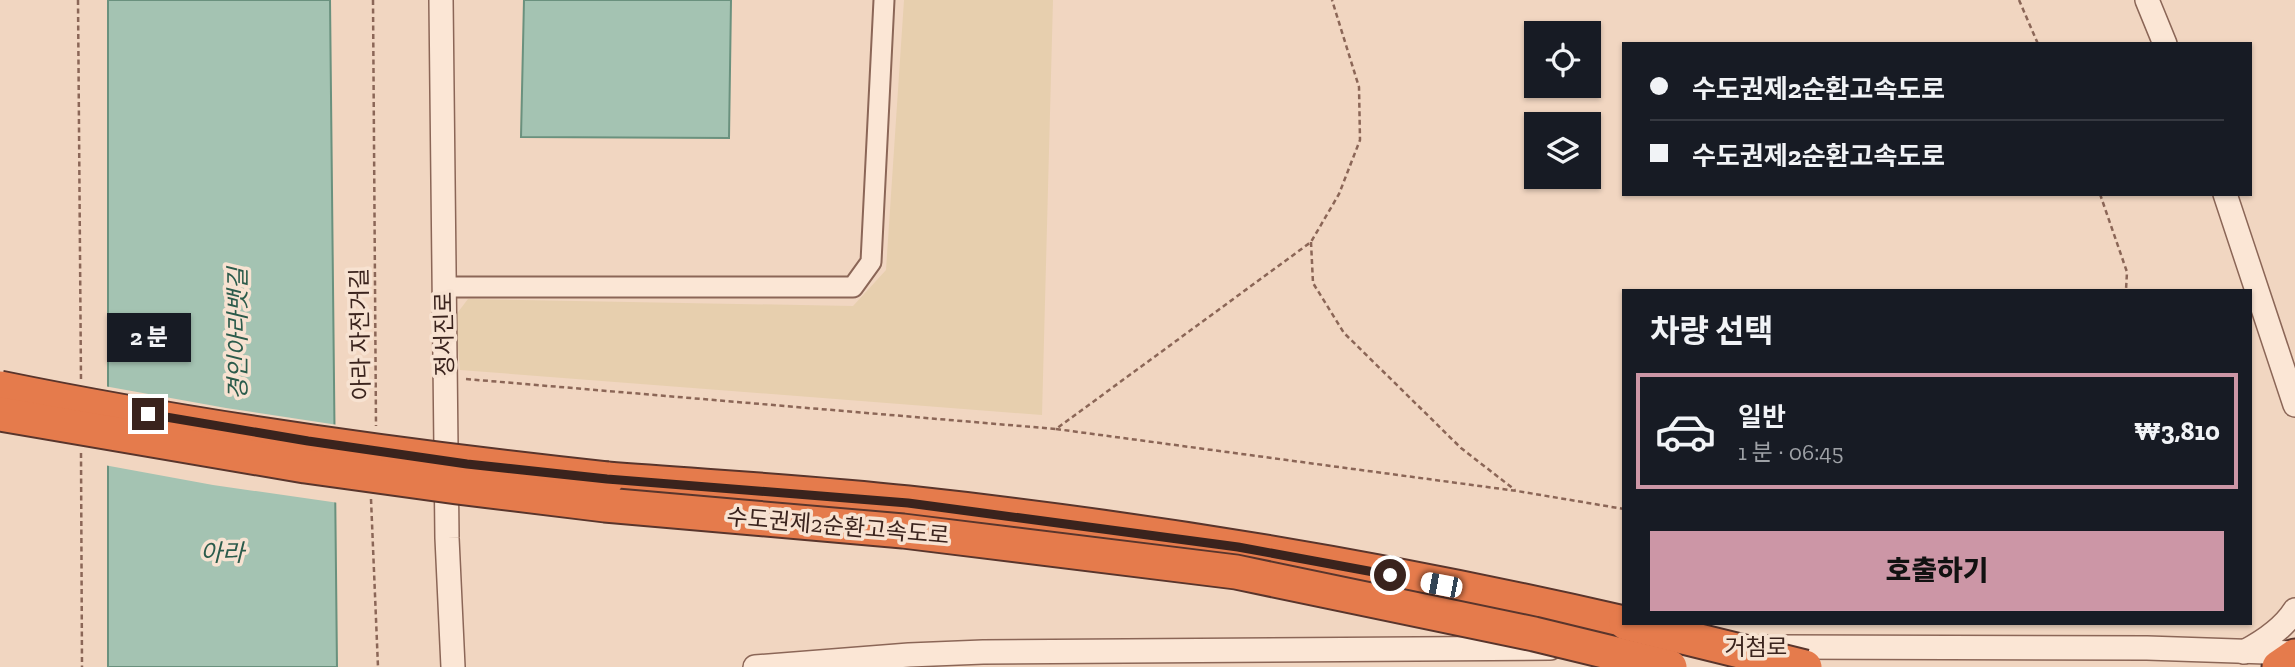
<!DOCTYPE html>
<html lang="ko">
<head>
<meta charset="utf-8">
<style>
	body { margin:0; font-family:"Zilla Slab","Noto Sans KR",serif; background:#20242c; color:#f1f3f6; height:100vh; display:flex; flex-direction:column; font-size:26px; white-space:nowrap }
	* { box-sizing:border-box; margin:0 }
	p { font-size:23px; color:#9ea1a6 }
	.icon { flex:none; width:38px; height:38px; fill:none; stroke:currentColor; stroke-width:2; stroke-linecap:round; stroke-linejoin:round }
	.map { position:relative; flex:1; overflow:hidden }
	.sheet { position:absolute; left:1622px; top:289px; width:630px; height:336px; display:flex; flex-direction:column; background:#171b24; border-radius:0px; box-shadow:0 2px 5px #0004 }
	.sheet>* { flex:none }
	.top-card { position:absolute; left:1622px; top:42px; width:630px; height:154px; border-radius:0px; box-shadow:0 2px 5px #0004; display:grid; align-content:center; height:154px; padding:0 28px; background:#171b24 }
	.buttons { position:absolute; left:1524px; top:21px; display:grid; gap:14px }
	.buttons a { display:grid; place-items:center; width:77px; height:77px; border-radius:0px; background:#171b24; box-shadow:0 2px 5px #0004; font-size:35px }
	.end { position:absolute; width:32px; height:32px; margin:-16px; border:9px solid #3a231d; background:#fff; box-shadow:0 0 0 4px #fff }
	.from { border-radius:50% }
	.bubble { position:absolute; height:49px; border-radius:0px; background:#171b24; box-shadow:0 2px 5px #0004; font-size:23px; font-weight:800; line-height:49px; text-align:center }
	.car { position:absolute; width:21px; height:42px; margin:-21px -10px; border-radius:9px; box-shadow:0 0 5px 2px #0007; background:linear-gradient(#fff 24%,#345 0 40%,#fff 0 76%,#345 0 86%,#fff 0) }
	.top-card b { display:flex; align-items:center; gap:24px; height:66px; font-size:26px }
	.top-card b+b { border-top:2px solid #363941 }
	.top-card i { width:18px; height:18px; background:#f1f3f6 }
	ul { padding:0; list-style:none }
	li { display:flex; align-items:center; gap:21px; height:116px; margin:0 14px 10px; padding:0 14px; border:4px solid transparent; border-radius:0px }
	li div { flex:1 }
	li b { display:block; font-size:26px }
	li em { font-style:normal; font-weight:800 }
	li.on { border-color:#cc96a6 }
	li>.icon { width:63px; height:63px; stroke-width:1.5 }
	h2 { padding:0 28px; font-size:32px; line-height:84px }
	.action { display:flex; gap:14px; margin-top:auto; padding:14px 28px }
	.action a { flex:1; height:80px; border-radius:0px; background:#cc96a6; color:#111; font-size:28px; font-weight:800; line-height:80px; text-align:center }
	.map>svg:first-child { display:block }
	.farmland { fill:#e7cfae }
	.water { fill:#a4c3b2; stroke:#6a917e; stroke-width:2 }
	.pier { fill:#f1d6c1 }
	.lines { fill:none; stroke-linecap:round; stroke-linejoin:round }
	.minor-casing { stroke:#8b6657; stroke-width:23 }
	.tertiary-casing { stroke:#8b6657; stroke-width:26 }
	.motorway-casing { stroke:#59352c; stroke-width:37 }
	.path { stroke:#8b6657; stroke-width:2.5; stroke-dasharray:5 3.5; stroke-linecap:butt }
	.minor { stroke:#fbe6d5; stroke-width:19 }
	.tertiary { stroke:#fbe6d5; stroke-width:23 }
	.motorway { stroke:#e57b4c; stroke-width:33 }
	.motorway-bridge-casing { stroke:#59352c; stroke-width:37; stroke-linecap:butt }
	.motorway-bridge { stroke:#e57b4c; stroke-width:33 }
	.route { stroke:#3a231d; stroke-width:9 }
	.labels { text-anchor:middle; stroke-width:7; stroke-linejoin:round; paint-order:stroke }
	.street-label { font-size:23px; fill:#3a231d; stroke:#f7e2d1 }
	.water-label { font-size:24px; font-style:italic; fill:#2b5b4b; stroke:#f7e2d1 }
</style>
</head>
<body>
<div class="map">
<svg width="2295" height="667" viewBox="0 0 2295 667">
	<rect width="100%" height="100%" fill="#f1d6c1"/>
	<polygon class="farmland" points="904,0 1053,0 1042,415 460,370 455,316 468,299 853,306 886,270"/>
	<g class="water">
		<polygon points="108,0 330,0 337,667 108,667"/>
		<polygon points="524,0 731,0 729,138 521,137"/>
	</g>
	<polygon class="pier" points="104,386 226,408 338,425 339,503 213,485 104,465"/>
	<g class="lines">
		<defs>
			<polyline id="minor" points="444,287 853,287 871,262 884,0"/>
			<g id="tertiary">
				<polyline points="441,0 447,538 453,667"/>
				<polyline points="2147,0 2165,44"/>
				<polyline points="2225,194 2295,405"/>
				<polyline points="1763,647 2147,648 2295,653"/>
				<path d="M2244 652C2263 642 2283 629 2295 610"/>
				<polyline points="755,667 909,655 983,652 1550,648"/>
			</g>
			<g id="motorway">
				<path d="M607 479C708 487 808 492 908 503 1149 529 1389 569 1624 623"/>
				<polyline points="2279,667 2295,656"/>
			</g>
		</defs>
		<use href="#minor" class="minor-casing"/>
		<use href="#tertiary" class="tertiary-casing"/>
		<use href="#motorway" class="motorway-casing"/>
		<g class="path">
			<polyline points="78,0 81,380"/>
			<polyline points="373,0 376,426"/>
			<polyline points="2019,0 2038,44"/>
			<polyline points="2100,194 2127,272 2126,290"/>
			<polyline points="1311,242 1313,283 1344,333 1461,448 1515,490"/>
			<polyline points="466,379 1056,429 1311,242 1339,194 1360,140 1359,87 1332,0"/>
			<polyline points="1056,429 1517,491 1624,509"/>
			<polyline points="81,453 82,667"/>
			<polyline points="371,499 378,667"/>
		</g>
		<use href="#minor" class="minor"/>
		<use href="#tertiary" class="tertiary"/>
		<use href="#motorway" class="motorway"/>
		<defs>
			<g id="motorway-bridge">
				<path d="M0 388C200 429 404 457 607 479"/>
				<polyline points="0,414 305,466 457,487 605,505 903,531 1236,572 1534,634 1670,667"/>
				<polyline points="1626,623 1805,667"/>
			</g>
		</defs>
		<use href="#motorway-bridge" class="motorway-bridge-casing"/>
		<use href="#motorway-bridge" class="motorway-bridge"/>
	</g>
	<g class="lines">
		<polyline class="route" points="148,414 308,441 467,464 607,479 908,503 1238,547 1390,575"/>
	</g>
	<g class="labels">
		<g class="street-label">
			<text transform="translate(360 334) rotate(-91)" y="8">아라 자전거길</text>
			<text transform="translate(444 334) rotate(-91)" y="8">정서진로</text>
			<text transform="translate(838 526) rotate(5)" y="8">수도권제2순환고속도로</text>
			<text x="1756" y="655">거첨로</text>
		</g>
		<g class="water-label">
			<text transform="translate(238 334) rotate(-90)" y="8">경인아라뱃길</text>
			<text x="222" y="561">아라</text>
		</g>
	</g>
</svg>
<div class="buttons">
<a><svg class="icon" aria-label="locate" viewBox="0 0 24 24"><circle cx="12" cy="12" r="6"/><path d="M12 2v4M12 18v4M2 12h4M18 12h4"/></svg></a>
<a><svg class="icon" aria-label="layers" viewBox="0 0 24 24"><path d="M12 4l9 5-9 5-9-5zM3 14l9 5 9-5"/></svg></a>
</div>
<i class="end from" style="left:1390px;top:575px"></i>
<i class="end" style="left:148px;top:414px"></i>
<div class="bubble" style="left:107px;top:313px;width:84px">2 분</div>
<i class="car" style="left:1441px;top:585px;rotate:281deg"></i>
<div class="top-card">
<b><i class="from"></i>수도권제2순환고속도로</b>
<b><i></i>수도권제2순환고속도로</b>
</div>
<section class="sheet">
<h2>차량 선택</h2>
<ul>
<li class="on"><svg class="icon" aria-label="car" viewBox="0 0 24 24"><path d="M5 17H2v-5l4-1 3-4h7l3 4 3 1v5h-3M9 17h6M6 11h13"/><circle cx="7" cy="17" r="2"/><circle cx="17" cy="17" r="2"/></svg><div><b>일반</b><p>1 분 · 06:45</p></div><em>₩3,810</em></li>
</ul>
<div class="action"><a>호출하기</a></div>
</section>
</div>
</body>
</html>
